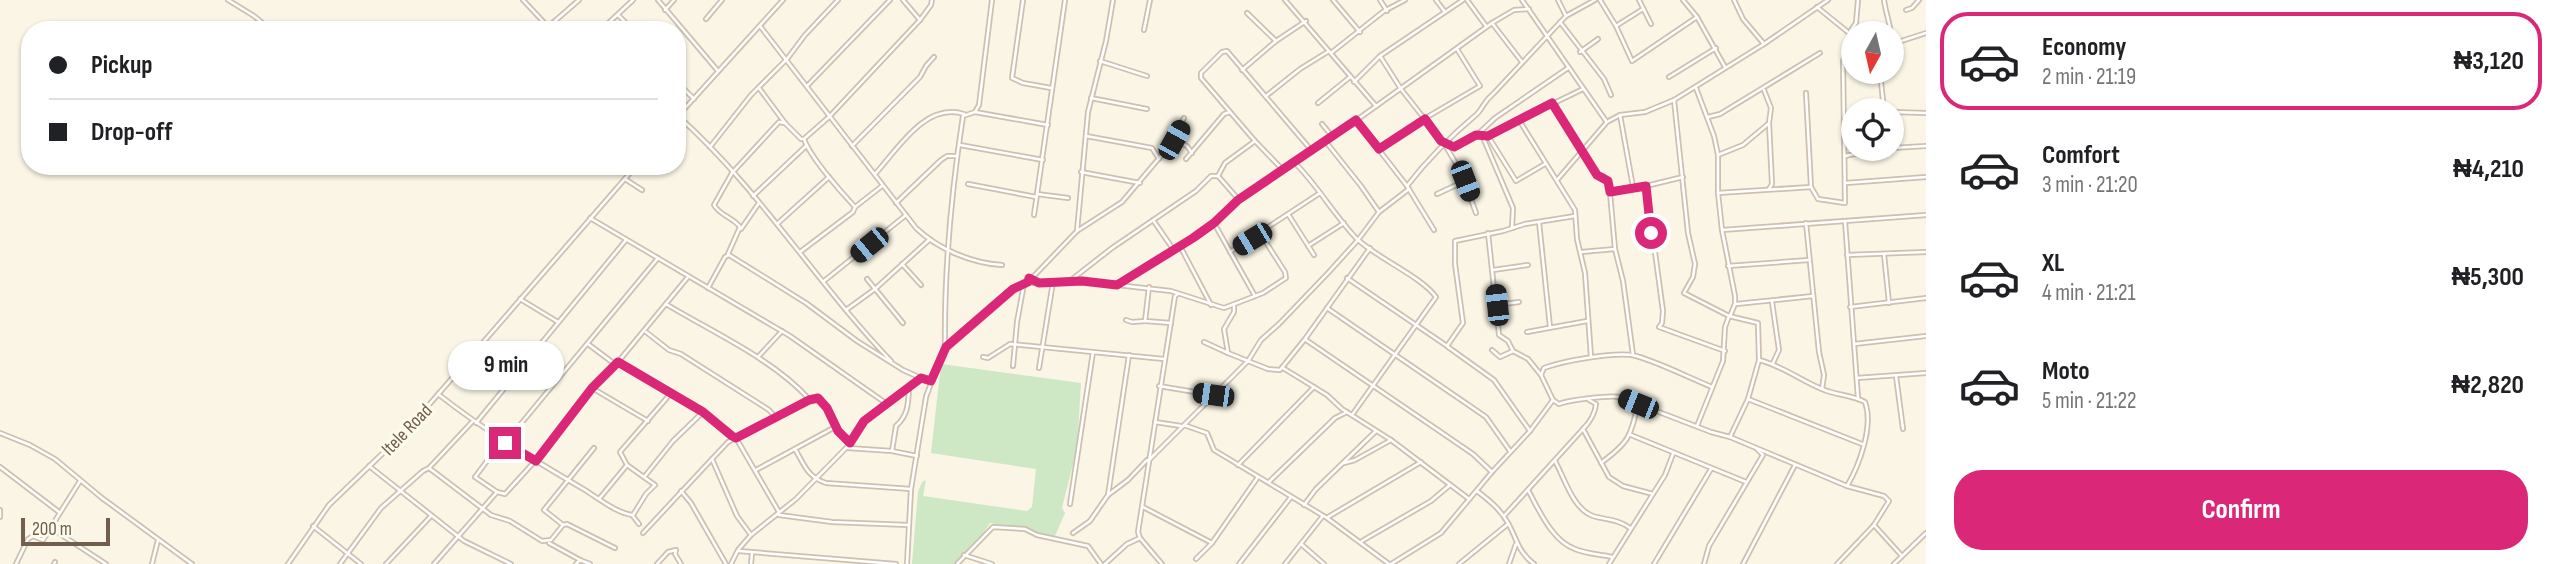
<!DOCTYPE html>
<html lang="en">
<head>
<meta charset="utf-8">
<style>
	body { margin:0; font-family:"Sofia Sans Condensed",sans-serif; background:#f2f2f2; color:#202124; height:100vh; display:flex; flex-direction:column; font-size:26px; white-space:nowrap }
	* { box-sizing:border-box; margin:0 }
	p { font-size:23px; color:#757577 }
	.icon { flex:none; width:38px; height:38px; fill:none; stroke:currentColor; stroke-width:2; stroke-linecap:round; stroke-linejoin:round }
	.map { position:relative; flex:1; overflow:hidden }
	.sheet { display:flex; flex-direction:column; background:#fff; width:630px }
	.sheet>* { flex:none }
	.guide { position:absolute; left:21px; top:21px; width:665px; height:154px; border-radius:28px; box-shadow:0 2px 5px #0004; display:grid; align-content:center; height:154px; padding:0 28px; background:#fff }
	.needle { width:46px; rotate:188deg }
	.controls { position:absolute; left:1841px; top:21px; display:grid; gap:14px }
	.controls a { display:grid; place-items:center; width:63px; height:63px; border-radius:50%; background:#fff; box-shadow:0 2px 5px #0004; font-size:35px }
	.scale { position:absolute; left:21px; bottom:18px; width:89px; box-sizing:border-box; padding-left:7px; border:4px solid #715e4d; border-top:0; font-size:19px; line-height:24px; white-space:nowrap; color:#715e4d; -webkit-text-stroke:5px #fdf9eb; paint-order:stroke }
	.end { position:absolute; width:32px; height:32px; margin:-16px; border:9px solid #db2777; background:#fff; box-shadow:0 0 0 4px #fff }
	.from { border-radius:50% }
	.bubble { position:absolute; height:49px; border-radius:24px; background:#fff; box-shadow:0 2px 5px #0004; font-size:23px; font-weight:700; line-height:49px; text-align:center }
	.car { position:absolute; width:21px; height:42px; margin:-21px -10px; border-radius:9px; box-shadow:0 0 5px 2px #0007; background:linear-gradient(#222 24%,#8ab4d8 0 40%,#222 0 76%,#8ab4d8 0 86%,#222 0) }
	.guide b { display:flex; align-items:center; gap:24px; height:66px; font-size:26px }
	.guide b+b { border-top:2px solid #e0e0e0 }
	.guide i { width:18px; height:18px; background:#202124 }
	ul { padding:12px 0 0; list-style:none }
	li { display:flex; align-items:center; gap:21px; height:98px; margin:0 14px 10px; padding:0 14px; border:4px solid transparent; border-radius:28px }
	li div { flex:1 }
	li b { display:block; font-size:26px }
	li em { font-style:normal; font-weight:700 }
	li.on { border-color:#db2777 }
	li>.icon { width:63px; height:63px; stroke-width:1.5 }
	.button { display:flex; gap:14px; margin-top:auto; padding:14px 28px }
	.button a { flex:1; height:80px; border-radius:28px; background:#db2777; color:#fff; font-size:28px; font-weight:700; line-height:80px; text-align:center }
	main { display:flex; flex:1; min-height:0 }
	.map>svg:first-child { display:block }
	.green { fill:#cee7c5 }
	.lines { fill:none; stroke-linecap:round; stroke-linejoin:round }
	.street-casing { stroke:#cdc0b0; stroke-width:6 }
	.street { stroke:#fff; stroke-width:2.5 }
	.route { stroke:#db2777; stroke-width:9 }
	.labels { text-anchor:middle; stroke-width:7; stroke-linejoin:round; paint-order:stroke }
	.street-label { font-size:19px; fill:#715e4d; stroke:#fdf9eb }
</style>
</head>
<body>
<main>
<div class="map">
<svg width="1926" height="564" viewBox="0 0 1926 564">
	<rect width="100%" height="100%" fill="#faf5e5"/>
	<polygon class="green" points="941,364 1081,383 1077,448 1062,508 1065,513 1055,536 990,523 981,537 955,564 912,564 918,492 922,482 926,480 923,496 1027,511 1032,507 1036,469 931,453"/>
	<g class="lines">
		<defs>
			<g id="street">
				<polyline points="228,0 254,16 271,30"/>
				<polyline points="523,0 551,30"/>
				<polyline points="658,0 718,71"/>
				<polyline points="903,0 920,20"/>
				<polyline points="1023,0 1012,78 1023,83 1051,88"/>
				<polyline points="1285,0 1376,106"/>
				<polyline points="1333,0 1360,32"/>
				<polyline points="1380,0 1387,11"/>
				<polyline points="1436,0 1445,12"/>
				<polyline points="1467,0 1486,26"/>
				<polyline points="1522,0 1606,121"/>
				<polyline points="1558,0 1566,16"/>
				<polyline points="1600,0 1616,26"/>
				<polyline points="1639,0 1651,24"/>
				<polyline points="1683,0 1697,17 1725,67"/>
				<polyline points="1734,0 1743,19 1764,44"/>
				<path d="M1884 0C1886 15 1892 28 1892 44"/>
				<polyline points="1817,7 1849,33 1853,40"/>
				<polyline points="1643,9 1616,26 1632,61 1697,17"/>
				<polyline points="665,10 674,0"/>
				<polyline points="1906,10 1912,8 1919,0"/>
				<polyline points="1247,13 1276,41 1306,21"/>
				<polyline points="618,15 633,30"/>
				<polyline points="706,19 722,0"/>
				<polyline points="1560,22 1604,79 1611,95"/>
				<polyline points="1492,23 1522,62"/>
				<path d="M760 26 916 228C938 249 971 263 1002 265"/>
				<polyline points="548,27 579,0"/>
				<polyline points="601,30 633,0"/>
				<polyline points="1144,30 1150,0"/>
				<polyline points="1849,33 1856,23 1858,0"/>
				<polyline points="1892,44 1926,33"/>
				<polyline points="1580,52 1598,39"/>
				<polyline points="1331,53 1384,11 1405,0"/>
				<polyline points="1380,56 1401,89 1445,145 1461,172 1476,213"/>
				<polyline points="1100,61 1147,76"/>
				<polyline points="1242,70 1276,41"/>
				<polyline points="1880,72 1884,110"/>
				<polyline points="1669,77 1716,48"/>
				<polyline points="677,82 694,99"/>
				<polyline points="1354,82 1380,56 1463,0"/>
				<polyline points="807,86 890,0"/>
				<path d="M759 88 785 123 801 139H804C810 157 841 192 855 207L853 212 800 252"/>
				<polyline points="1696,88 1714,136 1718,155 1718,193 1722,230 1735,296 1735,304 1730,316"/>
				<polyline points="1583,89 1519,120 1575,210 1577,239 1585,273 1591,357"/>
				<polyline points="1764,90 1771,108 1769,123 1772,184 1769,189"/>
				<polyline points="1806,93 1811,187 1818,199 1845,203 1843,61 1852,39"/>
				<polyline points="1266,96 1300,69 1329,51"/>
				<polyline points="1091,98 1147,109"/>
				<polyline points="1674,100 1688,233 1695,264 1693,277 1684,293 1729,316 1758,323 1759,360 1748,399 1730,437"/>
				<polyline points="1318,103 1350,77"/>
				<polyline points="1553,104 1597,175 1603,176 1609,182 1615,249 1623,281 1633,355"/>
				<polyline points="975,112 1048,125"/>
				<polyline points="1892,112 1926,113"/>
				<polyline points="1620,115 1633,187 1646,186 1683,177"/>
				<path d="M678 116C758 187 817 284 891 361"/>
				<polyline points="677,117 783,0"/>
				<polyline points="1708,117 1720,114 1820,53"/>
				<polyline points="1356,120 1407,186 1434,230"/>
				<polyline points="1322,124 1332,136"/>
				<polyline points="1477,135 1495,118 1568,68"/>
				<polyline points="1482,135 1513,208 1512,228"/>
				<polyline points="1086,136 1152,148 1159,159"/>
				<polyline points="1488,136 1516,181 1545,164"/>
				<polyline points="805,138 829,117 920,20 931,5 932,0"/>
				<polyline points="1175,140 1187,146 1192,153"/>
				<polyline points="1447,144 1454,147 1477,135 1488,136 1519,120"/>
				<polyline points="960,145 1043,160"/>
				<polyline points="852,146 920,77 926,66 934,57"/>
				<polyline points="710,147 751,95 787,59 805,35 838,0"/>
				<polyline points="1892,148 1926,146"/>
				<polyline points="1379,149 1417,123 1480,86 1457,49"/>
				<polyline points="1718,155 1743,145 1768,124"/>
				<polyline points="1845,156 1879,149"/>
				<polyline points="1186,159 1224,114 1230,112"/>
				<path d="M1295 163C1318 186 1334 215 1357 239 1377 258 1422 277 1436 297L1352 415"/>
				<polyline points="1282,169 1255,141 1201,78 1201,73 1222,52 1227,51 1312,151"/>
				<polyline points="1081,172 1140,183"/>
				<path d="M875 174C898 149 925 102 964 114"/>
				<polyline points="1218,176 1225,163 1255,141"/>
				<polyline points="1218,176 1239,200"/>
				<polyline points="625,179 642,190"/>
				<polyline points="1557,180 1607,122 1620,115 1645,112 1674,100 1764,44 1828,0"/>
				<polyline points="1846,183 1926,177"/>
				<polyline points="968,184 1036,197"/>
				<path d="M1407 186C1427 160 1452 135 1477 114 1484 107 1483 102 1494 93L1566 16 1595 0"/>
				<polyline points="1646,186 1663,311 1662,323 1659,327 1725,351"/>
				<polyline points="1610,192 1634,187"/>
				<polyline points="1718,193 1811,187"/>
				<polyline points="1037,194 1068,198"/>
				<polyline points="1437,194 1465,181"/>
				<polyline points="753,196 806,146"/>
				<polyline points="896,203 941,160 947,156 957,156"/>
				<polyline points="855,207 882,186"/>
				<polyline points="1379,212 1409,189"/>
				<polyline points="1288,214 1314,255"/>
				<polyline points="1034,215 1065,0"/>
				<polyline points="590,218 790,336 887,404"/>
				<polyline points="1153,220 1173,249"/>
				<polyline points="1845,221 1858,398"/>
				<polyline points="1539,222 1550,327"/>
				<polyline points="1214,223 1255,296"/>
				<polyline points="1806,223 1819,352 1824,375 1822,389"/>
				<polyline points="777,224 829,177"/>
				<polyline points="741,229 759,203"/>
				<polyline points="1722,230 1926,215"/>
				<polyline points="1077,231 1088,112 1106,41 1113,0"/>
				<polyline points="1488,233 1499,335 1508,341 1513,351 1528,359 1541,375 1553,400"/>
				<polyline points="1180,246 1211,305"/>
				<polyline points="1308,246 1344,223"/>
				<polyline points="1230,252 1320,193"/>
				<polyline points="1581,252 1615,249"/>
				<path d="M728 254 740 227C734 218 719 215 714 205L732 173 779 122 785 123"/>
				<polyline points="1884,254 1889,303"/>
				<polyline points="1847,255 1926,252"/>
				<polyline points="902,264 921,285"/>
				<polyline points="1728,266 1809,260"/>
				<polyline points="1493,270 1528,265"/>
				<polygon points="1029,278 1033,278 1033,283 1028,282"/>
				<polyline points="1032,278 1077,231 1122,202 1166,150 1184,118"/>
				<polyline points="1347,278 1447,346 1463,323 1455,264 1455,241 1503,231 1525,224 1575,216"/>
				<polyline points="867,279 903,323"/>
				<polyline points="1071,280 1112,248 1196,191 1211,176 1218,176"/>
				<polyline points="824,281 906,215"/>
				<polyline points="1034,282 1082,280 1117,285 1121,282 1193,238 1214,223 1239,200 1326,142 1492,23 1514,10 1529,9"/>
				<polyline points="1117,285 1171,291 1224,308 1263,293 1286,278 1285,272 1260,233"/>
				<polyline points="1149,287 1145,321 1171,323"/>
				<polyline points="708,288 725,257 729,255 806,303 857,341 903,370 921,378"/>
				<polyline points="520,299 558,322"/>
				<polyline points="1772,302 1779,350 1773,363"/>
				<path d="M666 304C712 332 773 359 809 399L818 398 827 408 838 431 850 443"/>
				<polyline points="1736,304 1813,296"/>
				<polyline points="1497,305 1519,302"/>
				<polyline points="1234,306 1234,312 1224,329 1228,353 1268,369 1280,370 1305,339 1370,248"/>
				<polyline points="1850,307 1926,298"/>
				<polyline points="1327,308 1486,417 1510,451"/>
				<polyline points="846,310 875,289 929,240"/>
				<polyline points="1126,320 1132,322 1145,321"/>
				<polyline points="646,332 669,350 681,354 769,410 776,418"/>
				<polyline points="1527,332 1587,321"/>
				<polyline points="1306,340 1473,454 1492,472"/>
				<polyline points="1204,342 1228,353"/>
				<polyline points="588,344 616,365"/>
				<polyline points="1854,344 1926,336"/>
				<polyline points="1448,347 1494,380 1530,431"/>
				<path d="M945 349C944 270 951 194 963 116L975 112 979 105 992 0"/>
				<polyline points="1492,350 1500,357 1513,351"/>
				<polyline points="758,357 782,331"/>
				<polyline points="983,357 988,358 1010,344 1164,359"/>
				<path d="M1759 360C1783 366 1800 380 1822 389 1835 395 1852 395 1865 402 1874 426 1859 466 1847 486"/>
				<polyline points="618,362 703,412 732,436 736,438 779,512"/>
				<polyline points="1013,366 1017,322 1024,284"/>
				<polyline points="1039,368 1053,282"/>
				<polyline points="1283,368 1327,395 1342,409 1391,440 1469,499"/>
				<path d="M1541 375 1544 368C1563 361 1616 351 1636 356 1661 363 1687 377 1712 387"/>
				<polyline points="1896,376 1903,429"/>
				<polyline points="1857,378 1926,373"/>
				<polyline points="1159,386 1213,395"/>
				<polyline points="592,388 648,421"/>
				<path d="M438 394C485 431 534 460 585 490 598 498 618 514 633 515L646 494 655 485 627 465 599 499"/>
				<polyline points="1748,399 1862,444"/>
				<path d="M1589 400 1596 404C1595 414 1590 422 1583 429L1609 477 1623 486 1653 494 1609 564"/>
				<polyline points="1155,422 1181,426"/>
				<polyline points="476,423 626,240"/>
				<polyline points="1184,425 1207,433 1214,450 1327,518 1389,564"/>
				<polyline points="1697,426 1723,361 1725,327 1729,316"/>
				<polyline points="0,433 30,445 55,459 102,498 192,564"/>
				<polyline points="1631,435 1746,482"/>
				<polyline points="502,441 475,477 497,492 505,494 535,461 592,388 618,362 688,277"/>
				<polyline points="505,443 658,258"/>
				<polyline points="594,448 544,510 563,525 567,524 615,548"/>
				<polyline points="848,448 892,451 917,456"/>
				<path d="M795 449C804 464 807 477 826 483L911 489"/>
				<path d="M892 451 896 426C908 415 908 405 909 389"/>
				<polyline points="1148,461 1248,361 1261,340 1279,324 1328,273 1358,240 1379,212 1361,186 1326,142"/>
				<path d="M1555 461C1565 479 1573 509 1593 516 1606 520 1618 519 1630 528"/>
				<polyline points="1344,463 1355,460 1391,440"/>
				<path d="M1601 463C1629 442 1630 438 1638 404"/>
				<polyline points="627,465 620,452 672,392"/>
				<polyline points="1238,465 1314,387"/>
				<polyline points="369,466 464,541 511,564"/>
				<polyline points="0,467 59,512"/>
				<polyline points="429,468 491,515 510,521 542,541 551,540 563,525"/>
				<polyline points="756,470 837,426"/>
				<polyline points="645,476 673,441 703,412"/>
				<polyline points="1269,482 1335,418 1347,412"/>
				<path d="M1528 490C1539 510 1552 541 1575 549 1586 554 1600 554 1612 557"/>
				<polyline points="681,491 691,503 726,564"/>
				<path d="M1477 491C1490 501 1500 509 1508 523 1517 539 1518 552 1534 564"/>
				<polyline points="1653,494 1665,475 1673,454"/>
				<polyline points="1108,495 1128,480 1147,460"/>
				<polyline points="1070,504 1093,352"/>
				<polyline points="1304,505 1316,489 1376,431"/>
				<polyline points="1143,507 1212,543 1258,477"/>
				<polyline points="0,510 0,517"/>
				<polyline points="632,515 639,524"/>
				<polyline points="779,515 832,522 908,525"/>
				<polyline points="1504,516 1583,429"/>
				<polyline points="1328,517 1421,462"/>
				<polyline points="1874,525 1902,556"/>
				<polyline points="313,526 361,564"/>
				<polyline points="51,528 106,564"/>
				<polyline points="643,533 712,459"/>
				<polyline points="1073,533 1090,521 1108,495 1129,355"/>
				<polyline points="751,535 737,516 712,459 728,442 809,399"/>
				<polyline points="1140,538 1162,564"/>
				<polyline points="1362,541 1431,501 1450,485"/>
				<polyline points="549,543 580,560"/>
				<polyline points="1301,544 1324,564"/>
				<polyline points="739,551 896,564"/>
				<polyline points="964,555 992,564"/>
				<polyline points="1196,559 1212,543"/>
				<polyline points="16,564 28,539 33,536 43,540 80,481"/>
				<polyline points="54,564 55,562"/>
				<polyline points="152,564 158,540"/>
				<polyline points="288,564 329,505 408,429 636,166"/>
				<polyline points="340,564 381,508 423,471 429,468 472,422"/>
				<polyline points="386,564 431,516"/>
				<polyline points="434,564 497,492"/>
				<polyline points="576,564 580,560 590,564"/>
				<polyline points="657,564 668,552 676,550 675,554 681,564"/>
				<polyline points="731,564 738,550 751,535 796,499 847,447 864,421 921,378 931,381"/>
				<polyline points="751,564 752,553"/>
				<polyline points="907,564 911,489 926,397 939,361 945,349 956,339 1013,289 1028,282"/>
				<polyline points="957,564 993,527 1025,529 1037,535 1088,546 1101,564"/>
				<polyline points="1105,564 1127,544 1140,538 1138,532 1175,296 1178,294"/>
				<polyline points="1239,564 1291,497"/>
				<polyline points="1285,564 1322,517"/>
				<path d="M1391 564 1441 533 1492 472 1530 431 1553 400 1559 404C1569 400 1609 395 1620 397L1711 432 1730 437 1847 486 1884 496 1889 501 1874 525 1837 564"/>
				<polyline points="1459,564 1508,524"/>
				<polyline points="1509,564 1516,544"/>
				<polyline points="1654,564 1711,469"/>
				<polyline points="1704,564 1709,546 1763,455 1757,449"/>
				<polyline points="1743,564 1795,465"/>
				<polyline points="1894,564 1926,533"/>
			</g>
		</defs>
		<use href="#street" class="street-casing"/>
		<use href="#street" class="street"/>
	</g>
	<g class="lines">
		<polyline class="route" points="505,443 536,461 592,388 618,362 703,412 732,436 736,438 809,400 818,398 827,408 838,431 850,443 864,421 921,378 931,381 946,347 1013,289 1028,282 1029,278 1039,283 1082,281 1117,285 1193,238 1214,223 1238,200 1356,120 1379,149 1425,119 1441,141 1454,147 1476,135 1488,136 1552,103 1597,175 1608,181 1610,192 1646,186 1651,233"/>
	</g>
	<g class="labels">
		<g class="street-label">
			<text transform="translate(406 429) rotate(-46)" y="7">Itele Road</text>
		</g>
	</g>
</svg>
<div class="controls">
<a><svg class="needle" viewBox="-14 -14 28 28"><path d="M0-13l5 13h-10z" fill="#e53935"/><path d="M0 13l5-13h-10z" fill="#757577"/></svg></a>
<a><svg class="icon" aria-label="locate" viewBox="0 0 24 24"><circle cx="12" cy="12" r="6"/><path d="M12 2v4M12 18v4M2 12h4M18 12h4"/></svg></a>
</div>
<div class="scale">200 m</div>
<i class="end from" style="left:1651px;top:233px"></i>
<i class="end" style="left:505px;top:443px"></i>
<div class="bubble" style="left:448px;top:341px;width:116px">9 min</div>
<i class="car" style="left:1174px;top:140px;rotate:29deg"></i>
<i class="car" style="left:1465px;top:181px;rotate:159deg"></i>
<i class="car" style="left:1252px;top:239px;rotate:239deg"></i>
<i class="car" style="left:869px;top:245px;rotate:231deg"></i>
<i class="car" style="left:1497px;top:305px;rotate:354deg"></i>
<i class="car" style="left:1213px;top:395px;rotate:278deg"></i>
<i class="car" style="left:1638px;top:404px;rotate:292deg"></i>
<div class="guide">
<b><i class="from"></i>Pickup</b>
<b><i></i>Drop-off</b>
</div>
</div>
<section class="sheet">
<ul>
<li class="on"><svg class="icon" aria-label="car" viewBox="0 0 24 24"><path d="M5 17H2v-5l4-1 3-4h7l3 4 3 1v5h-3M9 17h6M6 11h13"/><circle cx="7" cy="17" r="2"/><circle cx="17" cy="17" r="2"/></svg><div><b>Economy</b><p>2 min · 21:19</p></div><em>₦3,120</em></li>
<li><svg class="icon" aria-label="car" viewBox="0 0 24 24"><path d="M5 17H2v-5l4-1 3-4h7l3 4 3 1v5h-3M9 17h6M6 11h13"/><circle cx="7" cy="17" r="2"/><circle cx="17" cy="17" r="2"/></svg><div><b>Comfort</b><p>3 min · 21:20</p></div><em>₦4,210</em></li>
<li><svg class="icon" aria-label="car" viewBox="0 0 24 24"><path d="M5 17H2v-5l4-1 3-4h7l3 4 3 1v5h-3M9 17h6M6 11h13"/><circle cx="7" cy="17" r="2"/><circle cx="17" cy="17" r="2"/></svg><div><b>XL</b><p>4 min · 21:21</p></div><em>₦5,300</em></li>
<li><svg class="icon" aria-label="car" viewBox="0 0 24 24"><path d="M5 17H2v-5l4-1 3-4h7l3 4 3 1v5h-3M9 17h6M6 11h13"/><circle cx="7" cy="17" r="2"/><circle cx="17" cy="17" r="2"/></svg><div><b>Moto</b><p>5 min · 21:22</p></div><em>₦2,820</em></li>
</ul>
<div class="button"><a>Confirm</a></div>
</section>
</main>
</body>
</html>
